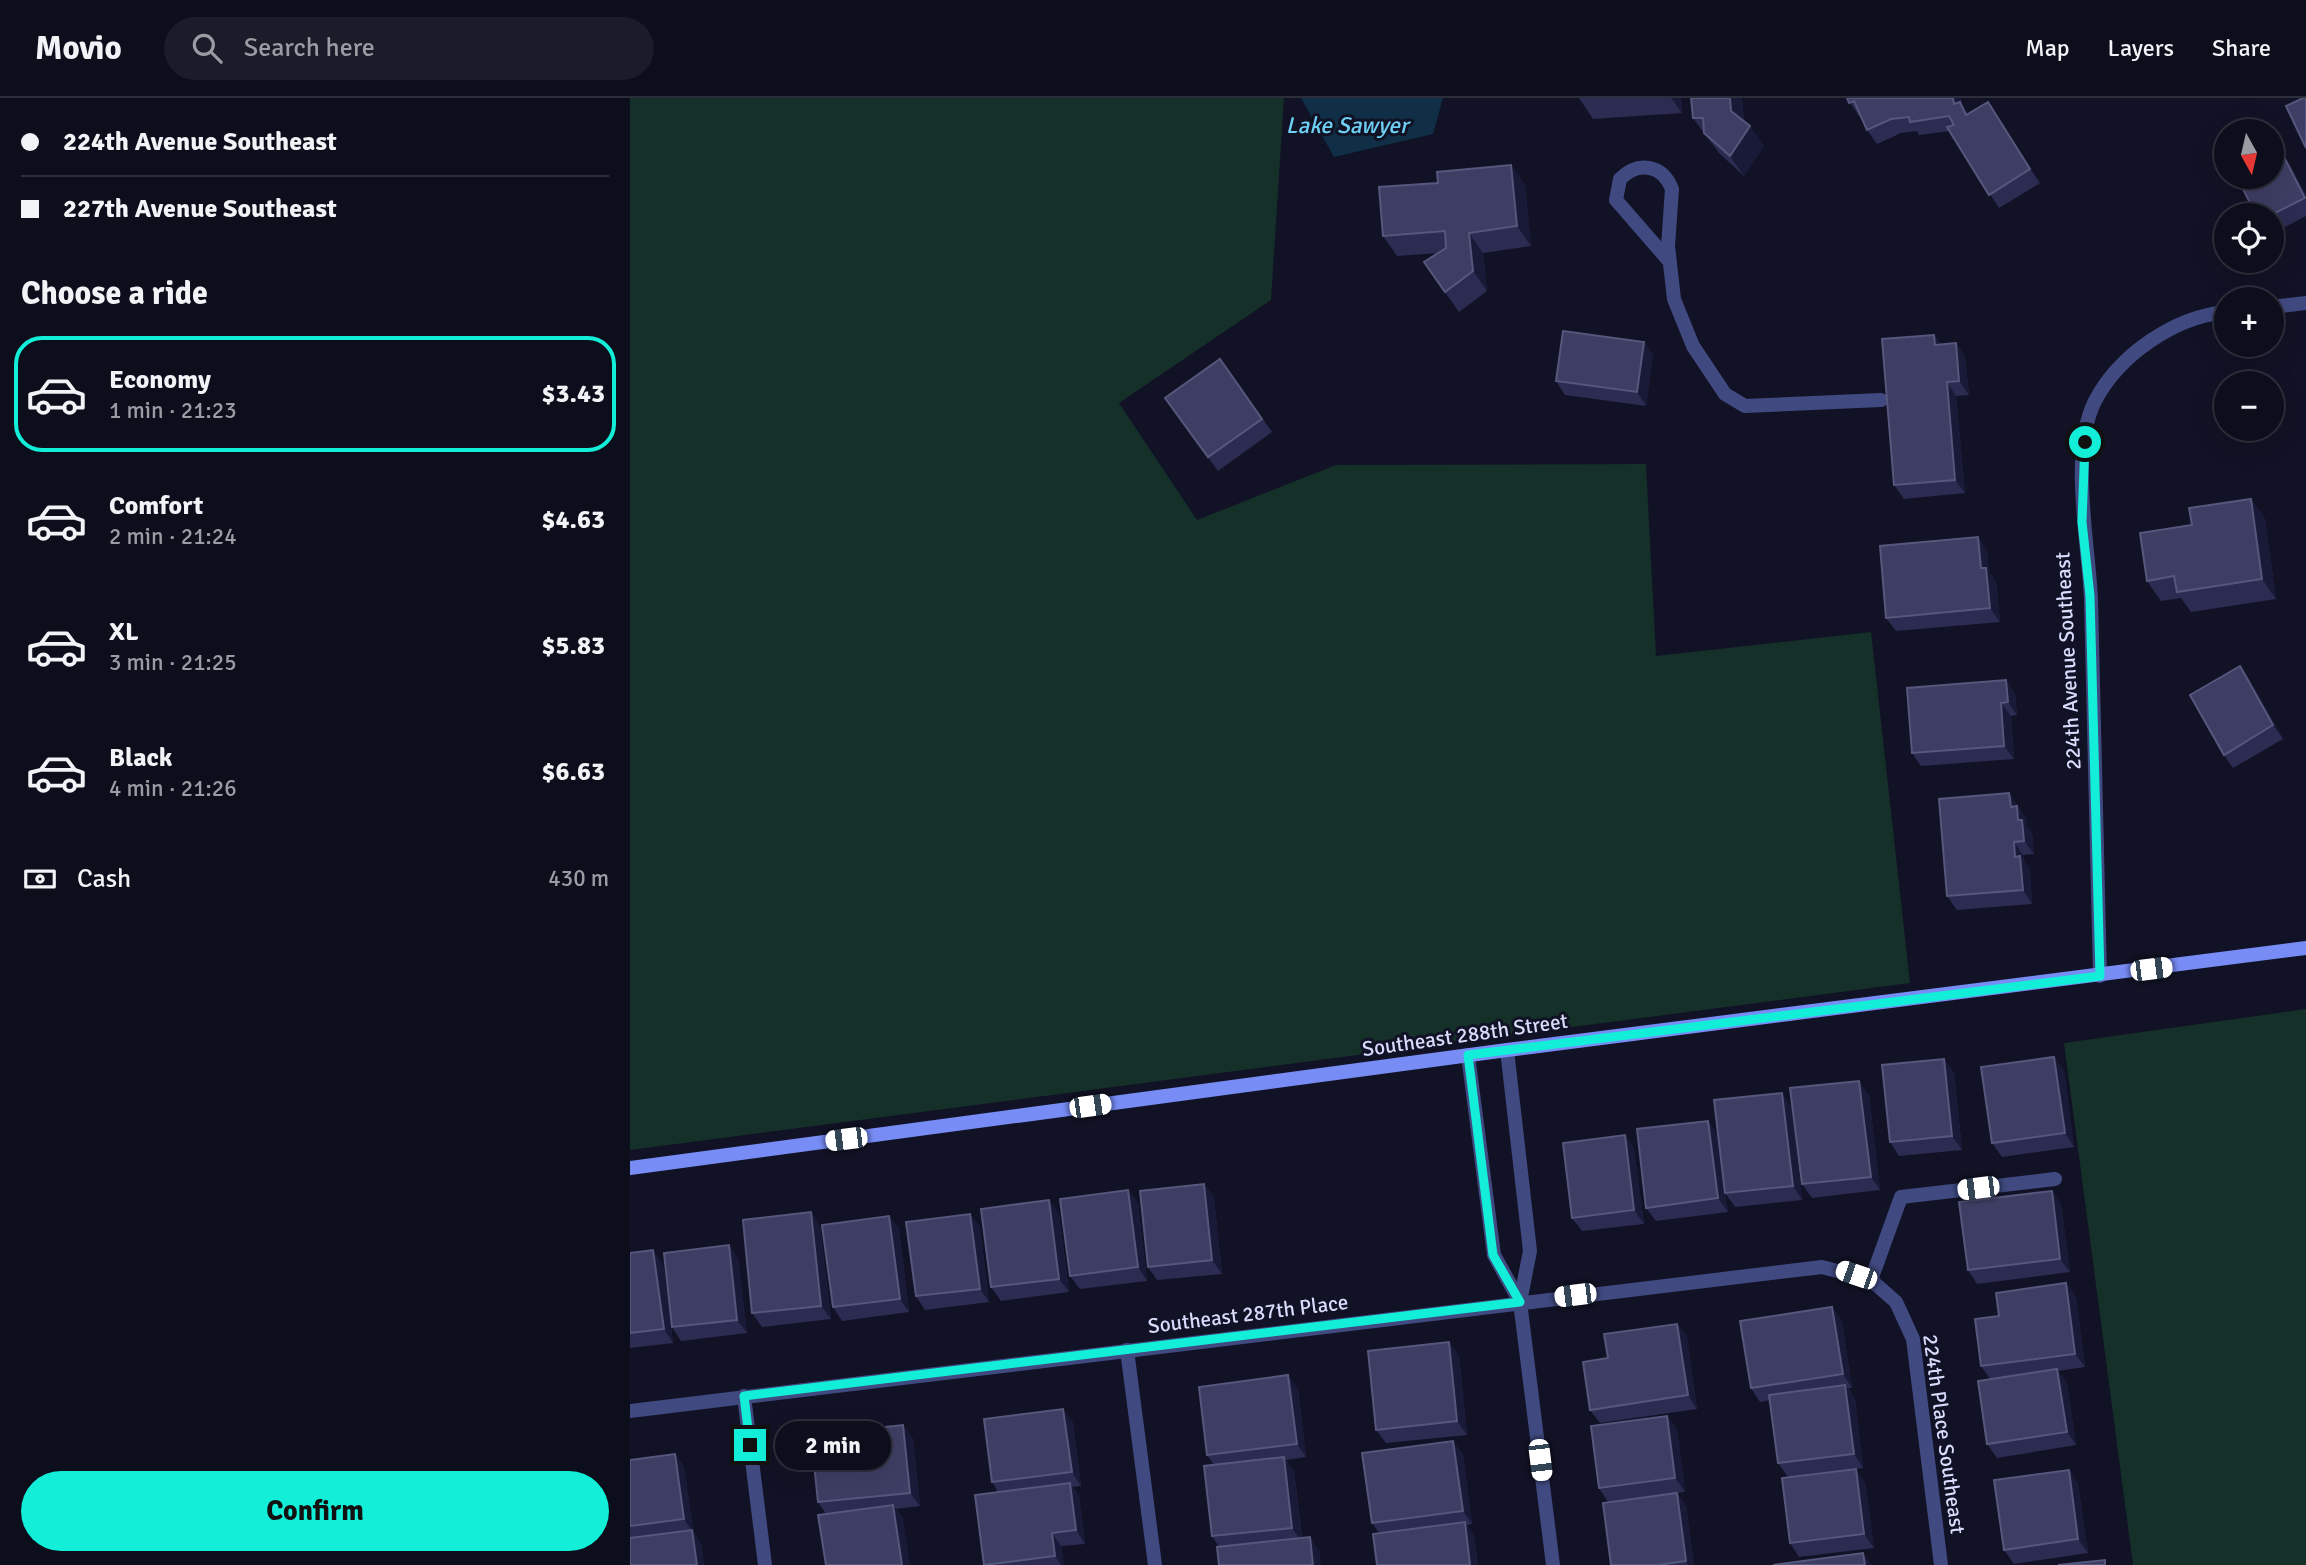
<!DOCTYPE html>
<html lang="en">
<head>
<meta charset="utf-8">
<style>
	body { margin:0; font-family:Signika,sans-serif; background:#1b1c29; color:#f1f3f6; height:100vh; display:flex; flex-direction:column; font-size:26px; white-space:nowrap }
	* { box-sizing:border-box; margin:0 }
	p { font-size:23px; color:#9a9ca3 }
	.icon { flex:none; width:38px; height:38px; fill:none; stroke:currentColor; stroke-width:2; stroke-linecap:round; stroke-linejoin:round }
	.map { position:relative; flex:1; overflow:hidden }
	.side { display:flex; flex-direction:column; background:#0d0e1c; width:630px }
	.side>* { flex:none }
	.banner { display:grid; align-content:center; height:154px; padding:0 21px; background:#0d0e1c }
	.needle { width:46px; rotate:172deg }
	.controls { position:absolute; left:1584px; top:21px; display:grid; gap:14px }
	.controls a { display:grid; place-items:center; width:70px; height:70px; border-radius:50%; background:#0d0e1c; box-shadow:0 7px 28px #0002,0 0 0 2px #2d2e3b; font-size:35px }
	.end { position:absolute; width:32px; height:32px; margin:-16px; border:9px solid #13eed9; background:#111; box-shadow:0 0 0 4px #111 }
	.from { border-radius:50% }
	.bubble { position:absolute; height:49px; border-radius:24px; background:#0d0e1c; box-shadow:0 7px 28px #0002,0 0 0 2px #2d2e3b; font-size:23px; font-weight:700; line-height:49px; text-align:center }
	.car { position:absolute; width:21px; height:42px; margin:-21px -10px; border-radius:9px; box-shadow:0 0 5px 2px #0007; background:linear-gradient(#fff 24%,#345 0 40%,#fff 0 76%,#345 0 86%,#fff 0) }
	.banner b { display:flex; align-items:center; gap:24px; height:66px; font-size:26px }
	.banner b+b { border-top:2px solid #2d2e3b }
	.banner i { width:18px; height:18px; background:#f1f3f6 }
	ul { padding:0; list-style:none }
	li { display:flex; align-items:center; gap:21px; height:116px; margin:0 14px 10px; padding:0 7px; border:4px solid transparent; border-radius:28px }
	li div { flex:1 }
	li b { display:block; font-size:26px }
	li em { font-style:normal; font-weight:700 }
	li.selected { border-color:#13eed9 }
	li>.icon { width:63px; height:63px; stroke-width:1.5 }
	h2 { padding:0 21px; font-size:32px; line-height:84px }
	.pay { display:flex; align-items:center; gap:18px; height:77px; padding:0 21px; font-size:26px }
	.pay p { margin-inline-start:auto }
	.button { display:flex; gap:14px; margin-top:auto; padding:14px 21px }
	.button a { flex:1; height:80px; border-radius:42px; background:#13eed9; color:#111; font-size:28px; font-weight:700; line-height:80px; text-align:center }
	header { display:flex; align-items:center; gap:42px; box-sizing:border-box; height:98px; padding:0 35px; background:#0d0e1c; border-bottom:2px solid #2d2e3b }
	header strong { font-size:33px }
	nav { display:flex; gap:38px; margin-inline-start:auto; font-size:24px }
	.search { width:490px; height:63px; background:#1b1c29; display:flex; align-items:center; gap:18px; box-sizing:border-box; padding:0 24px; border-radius:38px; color:#9a9ca3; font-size:26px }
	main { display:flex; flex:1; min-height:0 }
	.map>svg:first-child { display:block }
	.green { fill:#152f29 }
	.water { fill:#102e45 }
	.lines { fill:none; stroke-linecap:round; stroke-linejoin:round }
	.lane { stroke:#404a81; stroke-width:14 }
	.street { stroke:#404a81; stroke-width:14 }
	.secondary { stroke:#778cf5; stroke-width:14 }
	.wall { fill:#2c2b52 }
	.shaded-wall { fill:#191938 }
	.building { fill:#3e3e64; stroke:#56577c; stroke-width:2 }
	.route { stroke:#13eed9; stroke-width:9 }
	.labels { text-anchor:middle; stroke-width:6; stroke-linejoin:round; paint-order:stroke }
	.street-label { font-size:21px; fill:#d8dbfc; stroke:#111225 }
	.water-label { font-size:23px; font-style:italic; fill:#6ed1f4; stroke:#111225 }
</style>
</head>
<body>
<header>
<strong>Movio</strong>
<div class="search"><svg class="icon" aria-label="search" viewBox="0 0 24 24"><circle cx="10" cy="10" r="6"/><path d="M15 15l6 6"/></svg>Search here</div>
<nav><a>Map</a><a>Layers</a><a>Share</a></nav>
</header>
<main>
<section class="side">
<div class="banner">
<b><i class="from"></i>224th Avenue Southeast</b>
<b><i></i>227th Avenue Southeast</b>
</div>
<h2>Choose a ride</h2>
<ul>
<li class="selected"><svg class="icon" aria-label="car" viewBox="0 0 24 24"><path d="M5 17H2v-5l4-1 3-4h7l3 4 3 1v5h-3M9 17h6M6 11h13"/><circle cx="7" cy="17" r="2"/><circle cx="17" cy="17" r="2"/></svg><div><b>Economy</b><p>1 min · 21:23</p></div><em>$3.43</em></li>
<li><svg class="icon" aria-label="car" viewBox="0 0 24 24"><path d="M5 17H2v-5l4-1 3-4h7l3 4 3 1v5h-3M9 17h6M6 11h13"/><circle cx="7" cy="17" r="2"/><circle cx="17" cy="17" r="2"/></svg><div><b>Comfort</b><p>2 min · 21:24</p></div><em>$4.63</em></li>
<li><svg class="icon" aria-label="car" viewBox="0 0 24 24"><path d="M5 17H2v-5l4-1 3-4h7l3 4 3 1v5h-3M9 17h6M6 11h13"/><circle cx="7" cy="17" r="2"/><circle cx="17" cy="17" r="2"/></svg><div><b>XL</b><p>3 min · 21:25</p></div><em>$5.83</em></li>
<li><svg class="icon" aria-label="car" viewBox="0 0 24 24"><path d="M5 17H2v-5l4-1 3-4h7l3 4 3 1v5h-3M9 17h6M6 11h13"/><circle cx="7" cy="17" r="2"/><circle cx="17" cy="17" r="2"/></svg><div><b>Black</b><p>4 min · 21:26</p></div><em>$6.63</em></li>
</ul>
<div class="pay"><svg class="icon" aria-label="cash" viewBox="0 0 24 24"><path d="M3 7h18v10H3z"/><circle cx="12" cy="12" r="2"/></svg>Cash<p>430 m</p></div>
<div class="button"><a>Confirm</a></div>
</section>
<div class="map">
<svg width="1676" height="1467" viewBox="0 0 1676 1467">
	<rect width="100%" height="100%" fill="#111225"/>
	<g class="green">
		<polygon points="0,0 654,0 641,202 489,305 567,422 706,367 1016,366 1026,558 1241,534 1280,885 0,1052"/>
		<polygon points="1676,911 1676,1467 1503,1467 1434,945"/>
	</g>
	<polygon class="water" points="671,0 813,0 803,36 704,59"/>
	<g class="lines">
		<g class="lane">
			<path d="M1039 163 986 102 990 81C1008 63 1032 66 1042 91L1038 148 1044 201 1063 248 1095 296 1115 308 1251 302"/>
			<polyline points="1241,1182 1271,1099 1425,1081"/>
		</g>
		<g class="street">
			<polyline points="1642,209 1676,205"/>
			<path d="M1470 878C1466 752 1464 627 1461 502 1459 447 1439 354 1465 303 1489 257 1544 219 1596 214"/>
			<polyline points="838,957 864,1157 890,1204 900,1153 877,952"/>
			<polyline points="890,1204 923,1467"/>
			<polyline points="497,1252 525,1467"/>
			<polyline points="114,1298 135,1467"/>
			<polyline points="0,1313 1192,1169 1241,1182 1266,1204 1283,1241 1311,1467"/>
		</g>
		<polyline class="secondary" points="0,1070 877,952 1676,850"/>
	</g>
	<g class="wall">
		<polygon points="949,0 1051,0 1052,15 963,21"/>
		<polygon points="1061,0 1112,0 1114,24 1134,48 1114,78 1089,55 1063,20"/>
		<polygon points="1217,0 1331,0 1332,7 1338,16 1358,4 1410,85 1369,110 1320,33 1289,37 1287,33 1271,35 1247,46 1237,32 1231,17 1229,18"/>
		<polygon points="1659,65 1676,97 1676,118 1642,136 1642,117"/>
		<polygon points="881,67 895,87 901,148 853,155 857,193 829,214 794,164 809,155 767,158 753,138 808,85"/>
		<polygon points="1304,237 1311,246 1326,245 1335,259 1339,297 1326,298 1335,395 1274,401 1264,387"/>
		<polygon points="1014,244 1023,257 1016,308 935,297 926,283"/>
		<polygon points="590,261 642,334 588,373 535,300"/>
		<polygon points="1621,401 1635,421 1646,501 1561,514 1551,500 1531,503 1517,483 1562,427"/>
		<polygon points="1348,439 1357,453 1359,474 1366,483 1370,524 1266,533 1256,520"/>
		<polygon points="1610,568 1619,581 1653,641 1603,670 1594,657"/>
		<polygon points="1376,582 1385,596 1387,617 1381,618 1384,661 1291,668 1282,655"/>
		<polygon points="1379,695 1397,722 1397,729 1402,735 1404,756 1393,757 1394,763 1400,772 1402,806 1327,812 1317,798"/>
		<polygon points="1434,972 1444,1049 1372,1059 1362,1045"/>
		<polygon points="1324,974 1332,1052 1269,1058 1260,1044"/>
		<polygon points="1239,997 1250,1092 1182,1100 1172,1086"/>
		<polygon points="1161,1008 1172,1102 1105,1109 1095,1095"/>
		<polygon points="1078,1023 1087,1036 1098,1114 1026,1123 1016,1110"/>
		<polygon points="995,1037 1004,1051 1014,1126 952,1133 942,1120"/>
		<polygon points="574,1086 584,1100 592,1176 527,1182 518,1169"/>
		<polygon points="498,1092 508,1105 517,1183 450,1191 440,1178"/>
		<polygon points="1431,1106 1440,1174 1347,1186 1338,1172"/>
		<polygon points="181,1114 190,1128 201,1221 132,1229 122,1215"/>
		<polygon points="429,1115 439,1194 371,1203 361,1189"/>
		<polygon points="340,1116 350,1129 359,1204 295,1212 286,1198"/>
		<polygon points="259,1118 269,1131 279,1214 212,1223 203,1209"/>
		<polygon points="99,1147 108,1161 117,1235 51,1243 42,1229"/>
		<polygon points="0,1155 33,1166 43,1245 0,1250"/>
		<polygon points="1436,1185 1446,1199 1455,1269 1428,1273 1437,1285 1446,1347 1367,1360 1357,1346 1360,1281 1351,1268 1369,1218"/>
		<polygon points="1212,1223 1222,1290 1218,1290 1225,1301 1233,1370 1158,1379 1148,1365 1140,1302 1130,1304 1121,1290"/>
		<polygon points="1047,1226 1057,1239 1067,1311 970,1325 960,1312 978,1260"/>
		<polygon points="819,1244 829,1258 837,1337 756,1345 746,1332"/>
		<polygon points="668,1291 676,1359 656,1362 664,1373 672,1440 690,1453 589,1449 582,1438 584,1367 577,1357"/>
		<polygon points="1037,1318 1047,1331 1055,1394 1047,1395 1056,1408 1064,1467 981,1467 978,1404 969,1390"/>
		<polygon points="443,1324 451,1388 443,1389 449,1398 455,1446 431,1448 434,1467 354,1467 368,1394 362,1384"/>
		<polygon points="273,1327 283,1341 290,1408 266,1411 273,1420 196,1416 188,1404"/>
		<polygon points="45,1356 54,1369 63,1433 71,1446 74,1467 0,1467 0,1362"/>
		<polygon points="833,1356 842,1426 837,1427 844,1438 848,1467 747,1467 749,1435 742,1425"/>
		<polygon points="1439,1372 1448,1386 1458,1455 1384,1466 1374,1452"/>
		<polygon points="1235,1384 1244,1450 1169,1459 1160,1445"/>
	</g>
	<g class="shaded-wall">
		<polygon points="1041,0 1051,0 1052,15"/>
		<polygon points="1100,0 1112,0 1115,34 1101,13"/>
		<polygon points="1323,0 1331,0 1332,7 1339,18 1336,17 1324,6"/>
		<polygon points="1358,4 1367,18 1410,85 1400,71"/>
		<polygon points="1120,28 1134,48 1114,78 1100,58"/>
		<polygon points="1650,51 1659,65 1676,97 1676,102"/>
		<polygon points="881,67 895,87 901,148 887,128"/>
		<polygon points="839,135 853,155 857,193 843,173"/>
		<polygon points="1304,237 1314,250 1305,247"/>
		<polygon points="1014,244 1023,257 1016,308 1007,294"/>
		<polygon points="1326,245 1335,259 1339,297 1329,283"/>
		<polygon points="1317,284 1326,298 1335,395 1325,382"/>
		<polygon points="1621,401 1635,421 1646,501 1632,481"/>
		<polygon points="1348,439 1357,453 1359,474 1366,483 1370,524 1360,510 1351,470"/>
		<polygon points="1610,568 1619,581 1653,641 1643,627"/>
		<polygon points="1376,582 1385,596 1387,617 1378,604"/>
		<polygon points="1371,605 1381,618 1384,661 1374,648"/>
		<polygon points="1379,695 1397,722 1397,729 1402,735 1404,756 1394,743 1381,709"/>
		<polygon points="1384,744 1393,757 1394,763 1400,772 1402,806 1393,792 1385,759"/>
		<polygon points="1424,959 1434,972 1444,1049 1435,1035"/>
		<polygon points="1314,961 1324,974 1332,1052 1322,1038"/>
		<polygon points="1229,983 1239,997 1250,1092 1241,1079"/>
		<polygon points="1152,995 1161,1008 1172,1102 1163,1088"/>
		<polygon points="1078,1023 1087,1036 1098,1114 1088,1100"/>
		<polygon points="995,1037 1004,1051 1014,1126 1004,1112"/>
		<polygon points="574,1086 584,1100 592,1176 582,1162"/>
		<polygon points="498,1092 508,1105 517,1183 508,1169"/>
		<polygon points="1422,1093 1431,1106 1440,1174 1430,1161"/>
		<polygon points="419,1102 429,1115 439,1194 429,1181"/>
		<polygon points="181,1114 190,1128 201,1221 191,1208"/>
		<polygon points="340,1116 350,1129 359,1204 350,1191"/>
		<polygon points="259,1118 269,1131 279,1214 270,1201"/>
		<polygon points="99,1147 108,1161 117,1235 107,1222"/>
		<polygon points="23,1152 33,1166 43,1245 34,1231"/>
		<polygon points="1436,1185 1446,1199 1455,1269 1445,1256"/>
		<polygon points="1202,1209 1212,1223 1222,1290 1213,1276"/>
		<polygon points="1047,1226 1057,1239 1067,1311 1058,1297"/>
		<polygon points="819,1244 829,1258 837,1337 827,1323"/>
		<polygon points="1427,1271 1437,1285 1446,1347 1437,1334"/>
		<polygon points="658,1277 668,1291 676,1359 667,1346"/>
		<polygon points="1215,1287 1225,1301 1233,1370 1224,1356"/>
		<polygon points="433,1311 443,1324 451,1388 442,1374"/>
		<polygon points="1037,1318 1047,1331 1055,1394 1045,1380"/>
		<polygon points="273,1327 283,1341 290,1408 280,1395"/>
		<polygon points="823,1343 833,1356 842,1426 833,1413"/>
		<polygon points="45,1356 54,1369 63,1433 71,1446 74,1467 67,1467 62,1433 54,1421"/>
		<polygon points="654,1359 664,1373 672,1444 662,1430"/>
		<polygon points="1226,1371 1235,1384 1244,1450 1234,1436"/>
		<polygon points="1439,1372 1448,1386 1458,1455 1448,1441"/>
		<polygon points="440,1385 449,1398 455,1446 446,1432"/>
		<polygon points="1047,1395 1056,1408 1064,1467 1058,1467 1056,1463"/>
		<polygon points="263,1407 273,1420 280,1467 272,1467"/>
		<polygon points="835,1424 844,1438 848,1467 840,1467"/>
		<polygon points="422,1435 431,1448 434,1467 431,1467 425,1458"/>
		<polygon points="680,1439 690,1453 691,1467 683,1467"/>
		<polygon points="1233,1455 1242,1467 1235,1467"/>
	</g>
	<g class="building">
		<polygon points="1061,0 1100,0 1101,13 1120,28 1100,58 1074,35 1073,20 1063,20"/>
		<polygon points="1217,0 1323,0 1324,6 1330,4 1336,17 1358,4 1400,71 1359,97 1317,29 1324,27 1319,18 1280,24 1279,19 1261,21 1237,32 1224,3 1219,5"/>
		<polygon points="1673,0 1676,0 1676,50 1656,8"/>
		<polygon points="1650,51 1675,100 1641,117 1626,117 1607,79 1642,79 1642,55"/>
		<polygon points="881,67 887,128 839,135 843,173 815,194 794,164 816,150 815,133 753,138 749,89 808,85 807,74"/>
		<polygon points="933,233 1014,244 1007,294 926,283"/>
		<polygon points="1304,237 1305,247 1326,245 1329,283 1317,284 1325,382 1264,387 1252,241"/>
		<polygon points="590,261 632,321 578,359 535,300"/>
		<polygon points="1621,401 1632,481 1547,494 1544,478 1517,483 1510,435 1562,427 1559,410"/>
		<polygon points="1348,439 1351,470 1356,470 1360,510 1256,520 1250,448"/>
		<polygon points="1610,568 1643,627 1594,657 1560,597"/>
		<polygon points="1376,582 1378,604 1371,605 1374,648 1282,655 1277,590"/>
		<polygon points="1379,695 1381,709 1387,708 1388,722 1392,722 1394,743 1384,744 1385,759 1390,758 1393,792 1317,798 1309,701"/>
		<polygon points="1424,959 1435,1035 1362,1045 1351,969"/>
		<polygon points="1314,961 1322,1038 1260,1044 1252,967"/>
		<polygon points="1229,983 1241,1079 1172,1086 1160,990"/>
		<polygon points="1152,995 1163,1088 1095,1095 1084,1002"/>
		<polygon points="1078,1023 1088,1100 1016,1110 1007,1031"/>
		<polygon points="995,1037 1004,1112 942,1120 933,1045"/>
		<polygon points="574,1086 582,1162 518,1169 510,1093"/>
		<polygon points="498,1092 508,1169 440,1178 430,1101"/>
		<polygon points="1422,1093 1430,1161 1338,1172 1329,1104"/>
		<polygon points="419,1102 429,1181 361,1189 351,1111"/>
		<polygon points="181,1114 191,1208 122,1215 113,1122"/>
		<polygon points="340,1116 350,1191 286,1198 276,1124"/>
		<polygon points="259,1118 270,1201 203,1209 192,1127"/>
		<polygon points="99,1147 107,1222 42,1229 34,1155"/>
		<polygon points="23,1152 34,1231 0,1235 0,1155"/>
		<polygon points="1436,1185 1445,1256 1351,1268 1345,1221 1369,1218 1366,1195"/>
		<polygon points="1202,1209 1213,1276 1121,1290 1110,1223"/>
		<polygon points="1047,1226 1058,1297 960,1312 953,1264 978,1260 974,1236"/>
		<polygon points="819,1244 827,1323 746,1332 738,1253"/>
		<polygon points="1427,1271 1437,1334 1357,1346 1348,1283"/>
		<polygon points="658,1277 667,1346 577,1357 569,1289"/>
		<polygon points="1215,1287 1224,1356 1148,1365 1139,1297"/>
		<polygon points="433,1311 442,1374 362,1384 354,1321"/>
		<polygon points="1037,1318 1045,1380 969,1390 961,1328"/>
		<polygon points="273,1327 280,1395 188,1404 181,1337"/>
		<polygon points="823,1343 833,1413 742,1425 732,1355"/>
		<polygon points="45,1356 54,1421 0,1428 0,1362"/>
		<polygon points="654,1359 662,1430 582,1438 574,1368"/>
		<polygon points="1226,1371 1234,1436 1160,1445 1152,1380"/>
		<polygon points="1439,1372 1448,1441 1374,1452 1364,1382"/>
		<polygon points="440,1385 446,1432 422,1435 425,1458 354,1467 345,1397"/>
		<polygon points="1047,1395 1056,1463 1028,1467 981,1467 973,1405"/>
		<polygon points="263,1407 272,1467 196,1467 188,1417"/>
		<polygon points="835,1424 840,1467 747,1467 743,1436"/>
		<polygon points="62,1432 67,1467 0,1467 0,1440"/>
		<polygon points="680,1439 683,1467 589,1467 587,1449"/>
		<polygon points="1233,1455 1235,1467 1143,1467"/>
		<polygon points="1475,1462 1475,1467 1428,1467"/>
	</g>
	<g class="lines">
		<polyline class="route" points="120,1347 114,1298 890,1204 863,1157 838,957 1470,878 1460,498 1452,424 1455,344"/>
	</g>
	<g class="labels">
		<g class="street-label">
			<text transform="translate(1438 563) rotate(-93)" y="7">224th Avenue Southeast</text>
			<text transform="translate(835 937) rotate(-8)" y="7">Southeast 288th Street</text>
			<text transform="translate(618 1216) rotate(-7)" y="7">Southeast 287th Place</text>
			<text transform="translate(1314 1336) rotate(82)" y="7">224th Place Southeast</text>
		</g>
		<g class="water-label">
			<text x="717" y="35">Lake Sawyer</text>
		</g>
	</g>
</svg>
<div class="controls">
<a><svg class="needle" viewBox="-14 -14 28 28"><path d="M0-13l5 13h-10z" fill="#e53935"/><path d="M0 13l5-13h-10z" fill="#9a9ca3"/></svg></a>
<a><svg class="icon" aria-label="locate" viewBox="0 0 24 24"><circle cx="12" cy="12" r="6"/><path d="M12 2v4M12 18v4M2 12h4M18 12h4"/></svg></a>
<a>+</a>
<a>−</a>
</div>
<i class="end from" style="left:1455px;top:344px"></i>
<i class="end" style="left:120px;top:1347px"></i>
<div class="bubble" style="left:145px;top:1323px;width:116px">2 min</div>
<i class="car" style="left:1521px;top:871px;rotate:83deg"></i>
<i class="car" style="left:460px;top:1008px;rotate:82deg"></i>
<i class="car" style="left:216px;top:1041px;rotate:263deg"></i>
<i class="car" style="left:1348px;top:1090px;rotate:263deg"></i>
<i class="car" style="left:1226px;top:1177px;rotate:289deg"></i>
<i class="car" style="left:945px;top:1197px;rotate:263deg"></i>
<i class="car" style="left:910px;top:1362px;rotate:173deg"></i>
</div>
</main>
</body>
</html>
